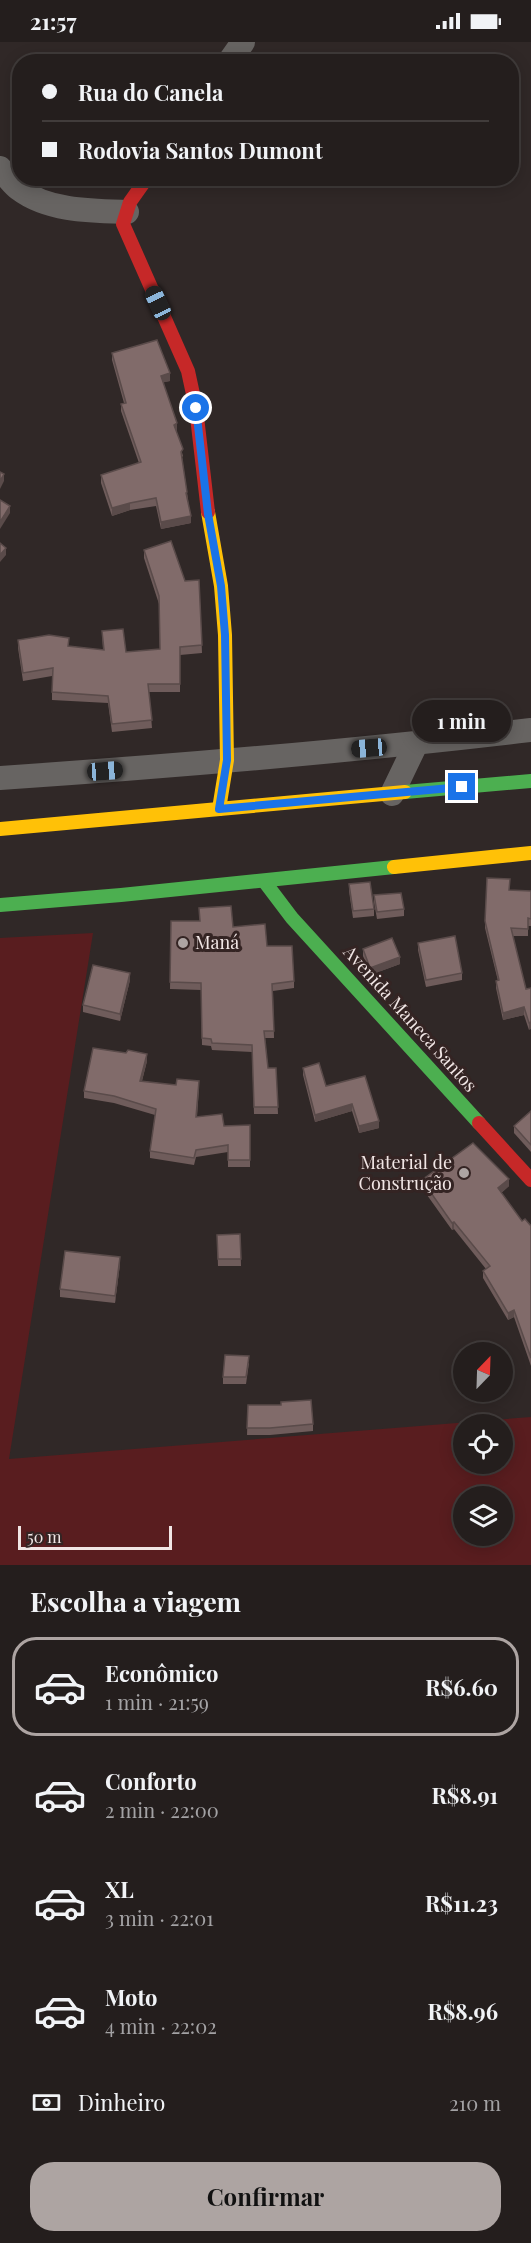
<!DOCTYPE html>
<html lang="pt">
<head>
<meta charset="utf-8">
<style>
	body { margin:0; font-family:"Playfair Display",serif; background:#302b2a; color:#f1f3f6; height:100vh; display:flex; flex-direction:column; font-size:22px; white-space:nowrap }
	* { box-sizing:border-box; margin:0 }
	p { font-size:20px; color:#a3a2a4 }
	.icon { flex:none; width:33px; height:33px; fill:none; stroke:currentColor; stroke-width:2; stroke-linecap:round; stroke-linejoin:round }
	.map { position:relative; height:1523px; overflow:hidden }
	.side { display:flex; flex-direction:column; background:#241e1d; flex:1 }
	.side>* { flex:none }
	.hud { position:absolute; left:12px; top:12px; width:507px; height:132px; border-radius:24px; box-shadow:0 3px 15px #0003,0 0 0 2px #413c3b; display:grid; align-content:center; height:132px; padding:0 30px; background:#241e1d }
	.needle { width:39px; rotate:23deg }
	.buttons { position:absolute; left:453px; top:1300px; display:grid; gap:12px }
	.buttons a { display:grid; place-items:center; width:60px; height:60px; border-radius:50%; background:#241e1d; box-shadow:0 3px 15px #0003,0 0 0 2px #413c3b; font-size:30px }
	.scale { position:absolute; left:18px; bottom:15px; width:154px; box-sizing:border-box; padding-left:6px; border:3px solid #f1e6e5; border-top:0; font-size:16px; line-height:21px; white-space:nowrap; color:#f1e6e5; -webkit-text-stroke:4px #342423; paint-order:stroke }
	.end { position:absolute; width:27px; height:27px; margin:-14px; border:8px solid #1a73e8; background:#fff; box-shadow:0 0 0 3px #fff }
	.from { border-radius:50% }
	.bubble { position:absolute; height:42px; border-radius:21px; background:#241e1d; box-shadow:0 3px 15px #0003,0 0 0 2px #413c3b; font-size:20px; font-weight:700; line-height:42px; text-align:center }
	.car { position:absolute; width:18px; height:36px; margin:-18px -9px; border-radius:8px; box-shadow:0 0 4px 2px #0007; background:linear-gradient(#222 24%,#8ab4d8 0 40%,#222 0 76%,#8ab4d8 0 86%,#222 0) }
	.hud b { display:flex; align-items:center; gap:21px; height:57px; font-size:22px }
	.hud b+b { border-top:2px solid #413c3b }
	.hud i { width:15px; height:15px; background:#f1f3f6 }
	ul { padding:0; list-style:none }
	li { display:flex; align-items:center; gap:18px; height:99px; margin:0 12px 9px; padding:0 18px; border:3px solid transparent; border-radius:24px }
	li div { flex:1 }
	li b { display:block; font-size:22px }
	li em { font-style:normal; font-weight:700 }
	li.current { border-color:#ada4a2 }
	li>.icon { width:54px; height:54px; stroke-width:1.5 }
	h2 { padding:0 30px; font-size:27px; line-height:72px }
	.pay { display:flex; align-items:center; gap:15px; height:66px; padding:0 30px; font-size:22px }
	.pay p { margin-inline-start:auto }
	.action { display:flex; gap:12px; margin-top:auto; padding:12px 30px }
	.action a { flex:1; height:69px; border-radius:24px; background:#ada4a2; color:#111; font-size:24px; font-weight:700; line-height:69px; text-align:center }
	.status { display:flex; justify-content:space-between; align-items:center; height:42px; padding:0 30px; background:#241e1d; direction:ltr }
	.status svg { height:16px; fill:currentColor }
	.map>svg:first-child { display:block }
	.green { fill:#591d1f; fill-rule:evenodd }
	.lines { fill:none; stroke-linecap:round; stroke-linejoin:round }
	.street { stroke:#676462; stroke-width:24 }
	.fast { stroke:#4caf50; stroke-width:14 }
	.slow { stroke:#ffc107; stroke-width:14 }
	.jam { stroke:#c62828; stroke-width:14 }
	.wall { fill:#6f5c5b }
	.shaded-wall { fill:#5a4b4a }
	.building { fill:#816b6a; stroke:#5a4b4a; stroke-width:1.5 }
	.route { stroke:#1a73e8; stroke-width:8 }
	.poi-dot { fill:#ada4a2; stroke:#342423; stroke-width:2 }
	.labels { text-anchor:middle; stroke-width:6; stroke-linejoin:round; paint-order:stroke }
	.poi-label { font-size:18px; fill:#f1e6e5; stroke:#342423; text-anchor:start }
	.street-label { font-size:18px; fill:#f1e6e5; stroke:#342423 }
</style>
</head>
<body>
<div class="status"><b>21:57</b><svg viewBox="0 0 49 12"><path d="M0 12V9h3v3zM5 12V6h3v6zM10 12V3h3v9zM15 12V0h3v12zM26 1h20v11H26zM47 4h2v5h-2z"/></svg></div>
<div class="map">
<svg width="531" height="1523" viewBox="0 0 531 1523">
	<rect width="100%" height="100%" fill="#302827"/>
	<path class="green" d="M93 891 9 1417 531 1375V1523H0V896ZM464 1383H502V1422H464ZM464 1455H502V1494H464Z"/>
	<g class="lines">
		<g class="street">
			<polyline points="229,20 243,0"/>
			<path d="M0 126C6 133 12 142 19 147 48 169 91 169 127 170"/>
			<path d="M0 736C177 724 354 709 531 688"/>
			<polyline points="392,752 416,702"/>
		</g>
		<g class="fast">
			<polyline points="405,750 531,739"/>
			<polyline points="264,839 292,876 479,1081"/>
			<polyline points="0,863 121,853 394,825"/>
		</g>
		<g class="slow">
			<polyline points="208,470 221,544 225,593 227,718 219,767"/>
			<polyline points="0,787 405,750"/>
			<polyline points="394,825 531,811"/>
		</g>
		<g class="jam">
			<polyline points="147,136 130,160 123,182 188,329 196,366 208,470"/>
			<polyline points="479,1081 531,1138"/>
		</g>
	</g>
	<g class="wall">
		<polygon points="393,136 431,136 429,145"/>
		<polygon points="112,311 170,339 163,340 177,389 176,389 183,414 182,415 187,450 191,481 161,487 156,464 130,468 112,474 101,441 101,433 139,421 121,369 121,362 124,361 112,318"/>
		<polygon points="144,508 185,539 199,538 202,611 180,613 180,650 149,650 152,686 112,690 108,661 52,658 52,634 23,639 18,606 18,598 103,608 102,589 126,610 160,607 159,562 144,516"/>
		<polygon points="349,842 374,867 374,874 353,876 349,849"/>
		<polygon points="510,848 531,849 531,884 528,884 528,894 513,894 526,947 531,946 529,988 524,973 503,978 496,946 496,939 498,939 485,886 485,879"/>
		<polygon points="374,853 404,867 404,874 377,877 374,860"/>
		<polygon points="199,866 267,904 294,939 294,946 273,949 274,996 265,996 268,1026 276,1026 278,1072 254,1072 252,1010 212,1008 211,1004 202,1003 201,948 170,947 171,879 200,879"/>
		<polygon points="418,901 462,931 462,938 426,945 418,908"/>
		<polygon points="363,907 400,922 370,933 363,914"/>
		<polygon points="130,938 120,979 83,970 83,963"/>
		<polygon points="147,1019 142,1039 199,1046 197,1075 224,1084 250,1083 250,1125 228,1125 228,1110 196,1115 194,1123 150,1116 150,1109 155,1073 114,1061 84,1056 84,1049"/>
		<polygon points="303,1026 326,1044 365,1034 379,1086 359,1091 352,1069 315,1080 303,1033"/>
		<polygon points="531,1069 531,1110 514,1091 514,1084"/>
		<polygon points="422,1138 509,1144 501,1151 522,1179 531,1184 531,1324 514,1275 508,1278 483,1236 483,1229 486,1227 454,1187 452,1188 422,1146"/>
		<polygon points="240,1192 241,1224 218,1224 217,1193"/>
		<polygon points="120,1222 115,1261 60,1255 60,1247"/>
		<polygon points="249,1321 246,1342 223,1342 223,1335"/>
		<polygon points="248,1363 313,1382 313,1389 270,1393 247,1393"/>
	</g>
	<g class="shaded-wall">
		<polygon points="170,331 170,339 161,341 161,334"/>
		<polygon points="177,381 177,389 174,390 174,383"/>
		<polygon points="4,432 4,439 0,447 0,439"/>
		<polygon points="130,461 130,468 112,474 112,466"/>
		<polygon points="10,464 10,471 0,487 0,480"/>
		<polygon points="191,474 191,481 161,487 161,480"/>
		<polygon points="6,506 6,513 0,520 0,513"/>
		<polygon points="400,915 400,922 370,933 370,926"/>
		<polygon points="130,931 130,938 120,979 120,972"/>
		<polygon points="524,965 524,973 503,978 503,971"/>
		<polygon points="531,980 531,987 529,988 529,981"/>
		<polygon points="147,1012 147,1019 140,1046 140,1039"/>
		<polygon points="352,1062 352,1069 315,1080 315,1073"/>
		<polygon points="379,1079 379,1086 359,1091 359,1084"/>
		<polygon points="509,1137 509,1144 498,1154 498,1146"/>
		<polygon points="454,1180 454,1187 452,1188 452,1181"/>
		<polygon points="120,1215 120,1222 115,1261 115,1254"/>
		<polygon points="514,1268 514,1275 508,1278 508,1271"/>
	</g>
	<g class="building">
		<polygon points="157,298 170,331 161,334 177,381 174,383 183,407 181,410 187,450 186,451 191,474 161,480 156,456 130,461 112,466 101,433 141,420 121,362 126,361 112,311"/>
		<polygon points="0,430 4,432 0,439"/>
		<polygon points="0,458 10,464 0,480"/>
		<polygon points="171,499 185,539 199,538 202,603 180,605 180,642 148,642 152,678 112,682 108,654 52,650 53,626 23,631 18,598 49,593 69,596 68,604 104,608 102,589 123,587 126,610 160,607 159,554 144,508"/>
		<polygon points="0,501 6,506 0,513"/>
		<polygon points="487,836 510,837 509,848 531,849 531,877 528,876 528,887 511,886 526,947 531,946 531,980 529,981 524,965 503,971 496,939 499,938 485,879"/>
		<polygon points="370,840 374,867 353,869 349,842"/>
		<polygon points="401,851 404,867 377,870 374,853"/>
		<polygon points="231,864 233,885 265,882 267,904 292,904 294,939 272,942 274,989 264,989 268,1026 276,1026 278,1065 254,1065 252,1003 212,1001 211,997 202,996 201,941 170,940 171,879 200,879 199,866"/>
		<polygon points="455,894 462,931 426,938 418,901"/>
		<polygon points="392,896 400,915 370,926 363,907"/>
		<polygon points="93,923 130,931 120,972 83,963"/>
		<polygon points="93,1006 126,1011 128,1008 147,1012 140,1039 176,1043 177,1037 199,1039 196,1075 222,1072 224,1084 250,1083 250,1118 228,1118 228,1103 196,1108 194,1116 150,1109 156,1067 114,1054 84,1049"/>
		<polygon points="319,1021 326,1044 365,1034 379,1079 359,1084 352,1062 315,1073 303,1026"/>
		<polygon points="531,1069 531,1103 514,1084"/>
		<polygon points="473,1101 509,1137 498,1146 522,1179 525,1177 531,1184 531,1316 514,1268 508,1271 483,1229 490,1224 454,1180 452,1181 422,1138"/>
		<polygon points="240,1192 241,1217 218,1217 217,1193"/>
		<polygon points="65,1209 120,1215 115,1254 60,1247"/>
		<polygon points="225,1313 249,1314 246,1335 223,1335"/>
		<polygon points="311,1358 313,1382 270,1386 247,1386 248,1363 281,1363 281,1360"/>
	</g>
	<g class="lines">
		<polyline class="route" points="196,366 208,472 221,544 225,593 227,718 219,767 462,745"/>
	</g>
	<g class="poi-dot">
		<circle cx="183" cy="901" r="6"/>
		<circle cx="464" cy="1131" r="6"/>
	</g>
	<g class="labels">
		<g class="poi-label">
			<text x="195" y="907">Maná</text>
			<text x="452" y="1127" text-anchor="end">Material de<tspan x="452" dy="21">Construção</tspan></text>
		</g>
		<g class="street-label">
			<text transform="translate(410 977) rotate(48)" y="6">Avenida Maneca Santos</text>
		</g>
	</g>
</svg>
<div class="buttons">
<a><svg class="needle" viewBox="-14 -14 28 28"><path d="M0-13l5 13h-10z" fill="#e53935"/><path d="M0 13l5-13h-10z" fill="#a3a2a4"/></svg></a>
<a><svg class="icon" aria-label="locate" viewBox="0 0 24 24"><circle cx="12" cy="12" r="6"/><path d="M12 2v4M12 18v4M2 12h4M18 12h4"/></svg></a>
<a><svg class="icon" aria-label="layers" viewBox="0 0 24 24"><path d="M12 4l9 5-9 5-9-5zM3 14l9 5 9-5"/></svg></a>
</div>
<div class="scale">50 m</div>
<i class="end from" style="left:196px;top:366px"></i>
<i class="end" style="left:462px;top:745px"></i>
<div class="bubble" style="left:412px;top:658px;width:99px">1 min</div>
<i class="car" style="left:158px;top:261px;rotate:335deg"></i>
<i class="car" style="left:369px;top:706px;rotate:265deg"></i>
<i class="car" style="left:105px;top:729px;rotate:86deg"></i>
<div class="hud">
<b><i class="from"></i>Rua do Canela</b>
<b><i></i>Rodovia Santos Dumont</b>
</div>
</div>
<section class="side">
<h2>Escolha a viagem</h2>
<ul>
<li class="current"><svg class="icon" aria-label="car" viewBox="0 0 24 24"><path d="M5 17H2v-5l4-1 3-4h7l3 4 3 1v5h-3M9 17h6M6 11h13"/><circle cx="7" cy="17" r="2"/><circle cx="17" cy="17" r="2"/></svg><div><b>Econômico</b><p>1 min · 21:59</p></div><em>R$6.60</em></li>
<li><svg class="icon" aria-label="car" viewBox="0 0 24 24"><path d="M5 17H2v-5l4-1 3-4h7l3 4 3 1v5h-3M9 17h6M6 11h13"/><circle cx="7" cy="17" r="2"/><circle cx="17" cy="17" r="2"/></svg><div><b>Conforto</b><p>2 min · 22:00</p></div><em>R$8.91</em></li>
<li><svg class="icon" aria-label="car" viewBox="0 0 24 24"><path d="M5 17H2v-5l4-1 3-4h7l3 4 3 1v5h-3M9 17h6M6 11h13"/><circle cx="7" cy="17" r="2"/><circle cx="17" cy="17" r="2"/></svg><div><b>XL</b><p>3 min · 22:01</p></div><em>R$11.23</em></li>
<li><svg class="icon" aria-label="car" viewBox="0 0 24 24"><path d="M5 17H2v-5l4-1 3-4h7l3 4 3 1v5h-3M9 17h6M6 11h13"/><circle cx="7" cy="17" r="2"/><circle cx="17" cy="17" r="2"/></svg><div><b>Moto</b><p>4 min · 22:02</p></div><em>R$8.96</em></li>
</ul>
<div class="pay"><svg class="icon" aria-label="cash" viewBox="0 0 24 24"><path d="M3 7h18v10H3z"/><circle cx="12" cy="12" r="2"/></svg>Dinheiro<p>210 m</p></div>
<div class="action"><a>Confirmar</a></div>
</section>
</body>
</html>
